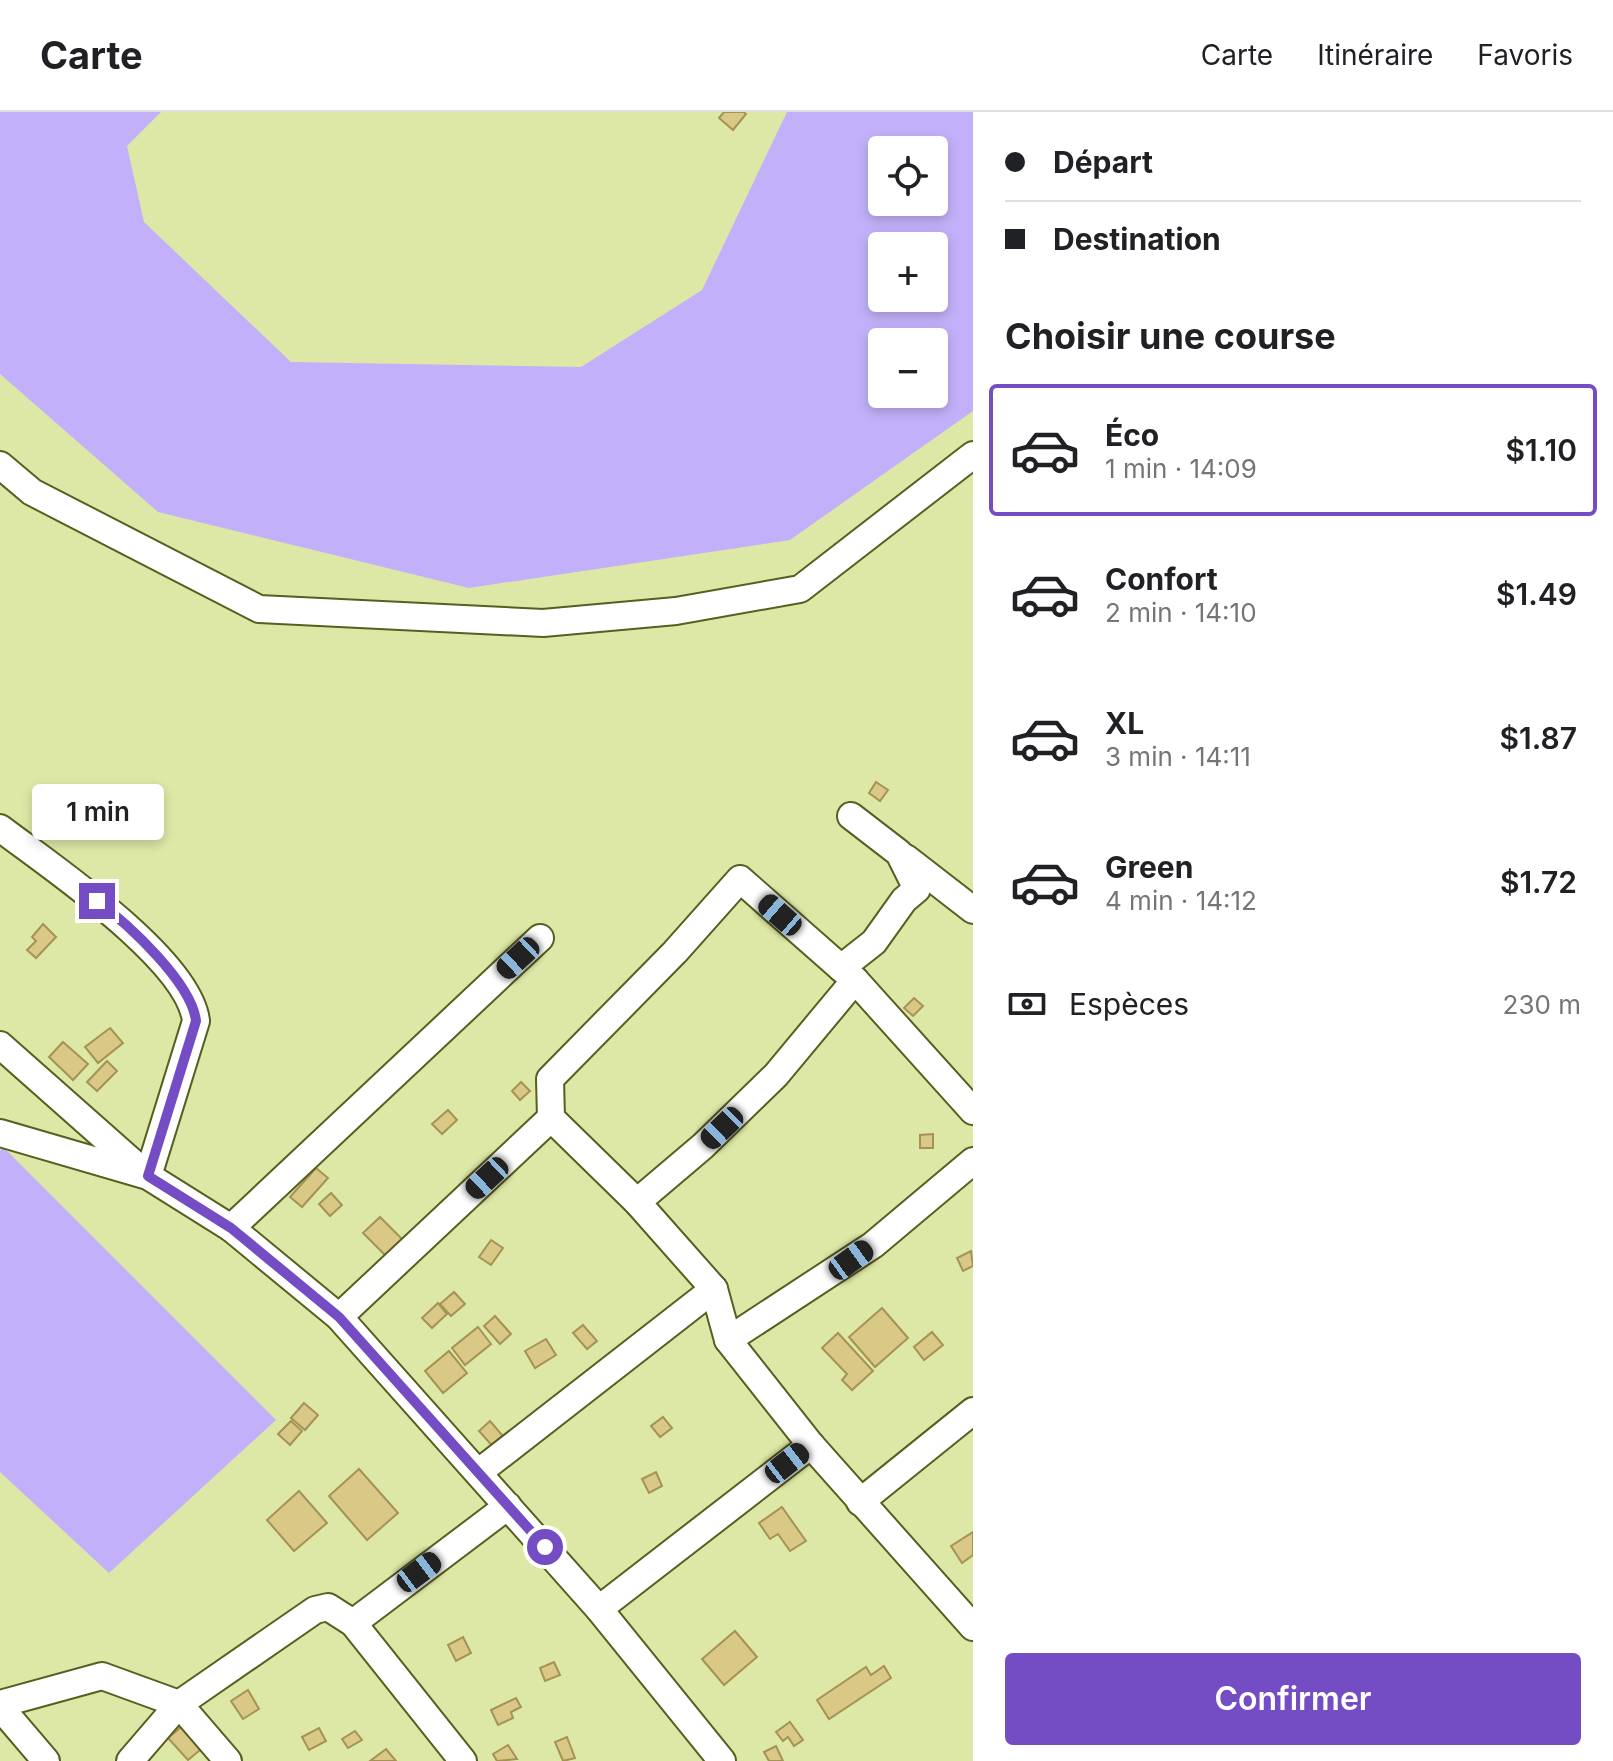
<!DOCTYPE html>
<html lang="fr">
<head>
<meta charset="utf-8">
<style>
	body { margin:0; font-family:Inter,sans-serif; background:#f2f2f2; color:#202124; height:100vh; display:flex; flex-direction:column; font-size:30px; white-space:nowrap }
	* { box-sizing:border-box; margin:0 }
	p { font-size:26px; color:#757577 }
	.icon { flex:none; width:44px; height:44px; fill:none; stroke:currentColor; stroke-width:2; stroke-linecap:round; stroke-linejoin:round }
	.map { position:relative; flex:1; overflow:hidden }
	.panel { display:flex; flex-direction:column; background:#fff; width:640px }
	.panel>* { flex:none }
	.guide { display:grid; align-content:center; height:176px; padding:0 32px; background:#fff }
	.buttons { position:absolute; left:868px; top:24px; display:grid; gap:16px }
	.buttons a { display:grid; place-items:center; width:80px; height:80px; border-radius:8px; background:#fff; box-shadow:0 4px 12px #0003; font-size:40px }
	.end { position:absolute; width:36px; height:36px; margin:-18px; border:10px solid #744cc4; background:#fff; box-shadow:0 0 0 4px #fff }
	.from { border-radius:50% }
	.bubble { position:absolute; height:56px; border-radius:8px; background:#fff; box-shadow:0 4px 12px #0003; font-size:26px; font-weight:600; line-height:56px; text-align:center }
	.car { position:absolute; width:24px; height:48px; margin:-24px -12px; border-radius:10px; box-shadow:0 0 6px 2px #0007; background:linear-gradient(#222 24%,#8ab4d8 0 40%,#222 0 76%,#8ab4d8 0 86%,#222 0) }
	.guide b { display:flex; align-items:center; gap:28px; height:76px; font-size:30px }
	.guide b+b { border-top:2px solid #e0e0e0 }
	.guide i { width:20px; height:20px; background:#202124 }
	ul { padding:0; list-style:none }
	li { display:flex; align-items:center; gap:24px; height:132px; margin:0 16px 12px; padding:0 16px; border:4px solid transparent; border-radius:8px }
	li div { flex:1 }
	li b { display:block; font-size:30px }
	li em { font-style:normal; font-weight:600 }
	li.on { border-color:#744cc4 }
	li>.icon { width:72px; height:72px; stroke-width:1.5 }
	h2 { padding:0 32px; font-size:36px; line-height:96px }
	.pay { display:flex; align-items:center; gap:20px; height:88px; padding:0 32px; font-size:30px }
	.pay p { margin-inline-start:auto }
	.action { display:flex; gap:16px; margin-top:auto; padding:16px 32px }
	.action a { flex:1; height:92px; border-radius:8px; background:#744cc4; color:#fff; font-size:32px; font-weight:600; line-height:92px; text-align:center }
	header { display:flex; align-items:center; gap:48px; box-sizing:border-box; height:112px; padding:0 40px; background:#fff; border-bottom:2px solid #e0e0e0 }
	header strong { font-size:38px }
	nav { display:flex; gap:44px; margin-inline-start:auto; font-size:28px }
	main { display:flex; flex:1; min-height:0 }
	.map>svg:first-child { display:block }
	.green { fill:#c2b1fa; fill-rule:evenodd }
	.building { fill:#dac887; stroke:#a49354; stroke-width:2 }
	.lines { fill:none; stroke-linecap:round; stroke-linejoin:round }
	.street-casing { stroke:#585e1f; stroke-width:30 }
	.street { stroke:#fff; stroke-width:26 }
	.route { stroke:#744cc4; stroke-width:10 }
</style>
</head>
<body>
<header>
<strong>Carte</strong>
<nav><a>Carte</a><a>Itinéraire</a><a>Favoris</a></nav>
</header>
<main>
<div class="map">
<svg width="973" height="1649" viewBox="0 0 973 1649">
	<rect width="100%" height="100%" fill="#dee8a6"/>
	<g class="green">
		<path d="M0 0H161L127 34 144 110 291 250 581 255 702 178 787 0H973V299L790 428 469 476 158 400 0 262ZM882 38H934V90H882ZM882 134H934V186H882ZM882 230H934V282H882Z"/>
		<polygon points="3,1035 276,1308 109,1461 0,1360 0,1039"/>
	</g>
	<g class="building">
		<polygon points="724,0 744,0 746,2 733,18 719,6"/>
		<polygon points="876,670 888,678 880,689 869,681"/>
		<polygon points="43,812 56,825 36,846 27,838 36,829 32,825"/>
		<polygon points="914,886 923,894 913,904 904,896"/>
		<polygon points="110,916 123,931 98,951 85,935"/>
		<polygon points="63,930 88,952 73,968 49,945"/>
		<polygon points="107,949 117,959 97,979 87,970"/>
		<polygon points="521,970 530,979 520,988 512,979"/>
		<polygon points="448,998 457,1008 442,1022 432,1012"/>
		<polygon points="933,1022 933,1036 920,1036 920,1023"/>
		<polygon points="316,1056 328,1066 302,1095 290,1085"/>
		<polygon points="331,1081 342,1093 330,1104 319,1092"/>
		<polygon points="380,1105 403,1128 386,1144 363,1121"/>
		<polygon points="491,1128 503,1136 491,1153 479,1145"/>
		<polygon points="971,1139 973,1154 963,1159 957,1146"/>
		<polygon points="454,1180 465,1192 451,1204 440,1192"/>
		<polygon points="438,1191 447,1202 432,1216 422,1206"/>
		<polygon points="882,1196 908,1226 875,1255 849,1225"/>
		<polygon points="495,1204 511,1222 500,1232 484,1214"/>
		<polygon points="583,1213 597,1229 587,1237 573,1221"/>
		<polygon points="478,1215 491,1232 465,1253 452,1236"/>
		<polygon points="932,1220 943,1233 924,1248 914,1235"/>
		<polygon points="838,1221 873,1259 852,1278 842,1268 847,1262 822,1236"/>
		<polygon points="546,1227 556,1243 535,1256 525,1239"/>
		<polygon points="449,1239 467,1261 443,1281 425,1259"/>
		<polygon points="304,1291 318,1303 305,1318 291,1306"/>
		<polygon points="663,1305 672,1316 660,1325 651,1314"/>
		<polygon points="291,1309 302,1319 290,1333 278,1322"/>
		<polygon points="490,1309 508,1330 497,1339 479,1319"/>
		<polygon points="359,1357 398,1401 367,1428 329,1384"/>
		<polygon points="656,1360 662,1374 649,1381 642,1367"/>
		<polygon points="299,1379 327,1411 294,1439 267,1408"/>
		<polygon points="782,1395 806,1429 790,1439 778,1422 770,1427 759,1411"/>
		<polygon points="973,1420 973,1443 962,1451 951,1434"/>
		<polygon points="735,1519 757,1545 724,1573 702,1547"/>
		<polygon points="463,1525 471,1541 456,1549 448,1533"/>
		<polygon points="554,1550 560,1563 545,1569 540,1556"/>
		<polygon points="884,1554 891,1566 829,1607 817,1588 866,1555 871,1563"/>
		<polygon points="248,1578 259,1597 243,1607 231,1589"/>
		<polygon points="516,1586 521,1595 511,1600 513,1606 498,1613 491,1598"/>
		<polygon points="790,1610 803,1628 794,1634 788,1625 783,1629 776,1620"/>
		<polygon points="185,1612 205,1634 188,1648 168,1626"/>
		<polygon points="319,1616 326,1629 309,1638 302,1625"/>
		<polygon points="355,1619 362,1628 348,1636 342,1627"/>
		<polygon points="567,1625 575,1646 563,1649 555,1630"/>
		<polygon points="508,1633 517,1647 497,1649 493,1642"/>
		<polygon points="776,1634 783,1649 769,1649 764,1640"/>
		<polygon points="386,1637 396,1649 370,1649"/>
	</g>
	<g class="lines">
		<defs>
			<g id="street">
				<polyline points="0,353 32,380 259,497 543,511 676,499 800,477 973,343"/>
				<path d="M0 716C50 754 189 847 196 909L148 1064 0 933"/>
				<polyline points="906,746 973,798"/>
				<polyline points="855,868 973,999"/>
				<polyline points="551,1006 637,1090 714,1177 728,1228 811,1333 973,1515"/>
				<polyline points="0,1021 148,1064 231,1116 339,1205 599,1497 722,1649"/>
				<polyline points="637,1090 703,1034 776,963 855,868 841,856 874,830 904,788 917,777 899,741 851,704"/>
				<polyline points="231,1116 540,826"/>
				<polyline points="339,1205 551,1006 550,967 675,840 740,767 841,856"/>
				<polyline points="728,1228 873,1133 973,1049"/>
				<polyline points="479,1360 714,1177"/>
				<polyline points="860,1390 973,1299"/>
				<polyline points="599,1497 811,1333"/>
				<polyline points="353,1511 463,1649"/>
				<polyline points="0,1592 102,1564 179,1592 228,1649"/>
				<polyline points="0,1595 46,1649"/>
				<polyline points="130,1649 179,1592 315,1498 328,1495 353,1511 508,1394"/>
			</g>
		</defs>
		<use href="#street" class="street-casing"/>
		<use href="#street" class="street"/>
	</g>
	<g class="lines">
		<path class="route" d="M97 789C128 812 192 871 196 909L148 1064 231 1116 339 1205 545 1435"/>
	</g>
</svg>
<div class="buttons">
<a><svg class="icon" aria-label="locate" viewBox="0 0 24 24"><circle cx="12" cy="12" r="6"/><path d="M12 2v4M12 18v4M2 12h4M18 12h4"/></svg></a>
<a>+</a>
<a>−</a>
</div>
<i class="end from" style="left:545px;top:1435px"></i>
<i class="end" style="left:97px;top:789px"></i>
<div class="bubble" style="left:32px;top:672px;width:132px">1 min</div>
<i class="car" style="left:780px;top:803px;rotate:311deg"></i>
<i class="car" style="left:518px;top:846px;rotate:227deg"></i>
<i class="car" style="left:722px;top:1016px;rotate:226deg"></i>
<i class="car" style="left:487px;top:1066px;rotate:227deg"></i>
<i class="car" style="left:851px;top:1148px;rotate:54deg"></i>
<i class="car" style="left:787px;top:1351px;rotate:52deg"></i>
<i class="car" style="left:419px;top:1460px;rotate:53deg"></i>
</div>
<section class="panel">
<div class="guide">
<b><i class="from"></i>Départ</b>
<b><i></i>Destination</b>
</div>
<h2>Choisir une course</h2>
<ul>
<li class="on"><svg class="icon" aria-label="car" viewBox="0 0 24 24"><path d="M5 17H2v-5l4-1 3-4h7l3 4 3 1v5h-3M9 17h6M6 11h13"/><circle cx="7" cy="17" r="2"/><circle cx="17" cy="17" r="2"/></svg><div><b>Éco</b><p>1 min · 14:09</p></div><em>$1.10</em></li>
<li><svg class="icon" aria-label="car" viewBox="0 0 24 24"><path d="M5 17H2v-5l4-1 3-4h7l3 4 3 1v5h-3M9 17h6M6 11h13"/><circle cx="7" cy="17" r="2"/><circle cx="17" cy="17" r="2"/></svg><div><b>Confort</b><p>2 min · 14:10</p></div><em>$1.49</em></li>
<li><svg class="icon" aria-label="car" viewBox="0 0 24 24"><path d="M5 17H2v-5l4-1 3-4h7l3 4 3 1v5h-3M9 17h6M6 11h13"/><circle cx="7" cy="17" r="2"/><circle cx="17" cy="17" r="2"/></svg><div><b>XL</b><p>3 min · 14:11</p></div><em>$1.87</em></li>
<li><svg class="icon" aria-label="car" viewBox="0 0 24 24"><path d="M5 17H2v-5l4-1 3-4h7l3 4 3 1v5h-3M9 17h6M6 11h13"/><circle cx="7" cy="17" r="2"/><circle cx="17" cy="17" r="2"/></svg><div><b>Green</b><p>4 min · 14:12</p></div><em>$1.72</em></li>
</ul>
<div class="pay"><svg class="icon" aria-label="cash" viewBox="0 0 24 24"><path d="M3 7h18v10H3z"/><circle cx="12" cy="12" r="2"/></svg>Espèces<p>230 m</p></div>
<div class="action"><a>Confirmer</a></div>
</section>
</main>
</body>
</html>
